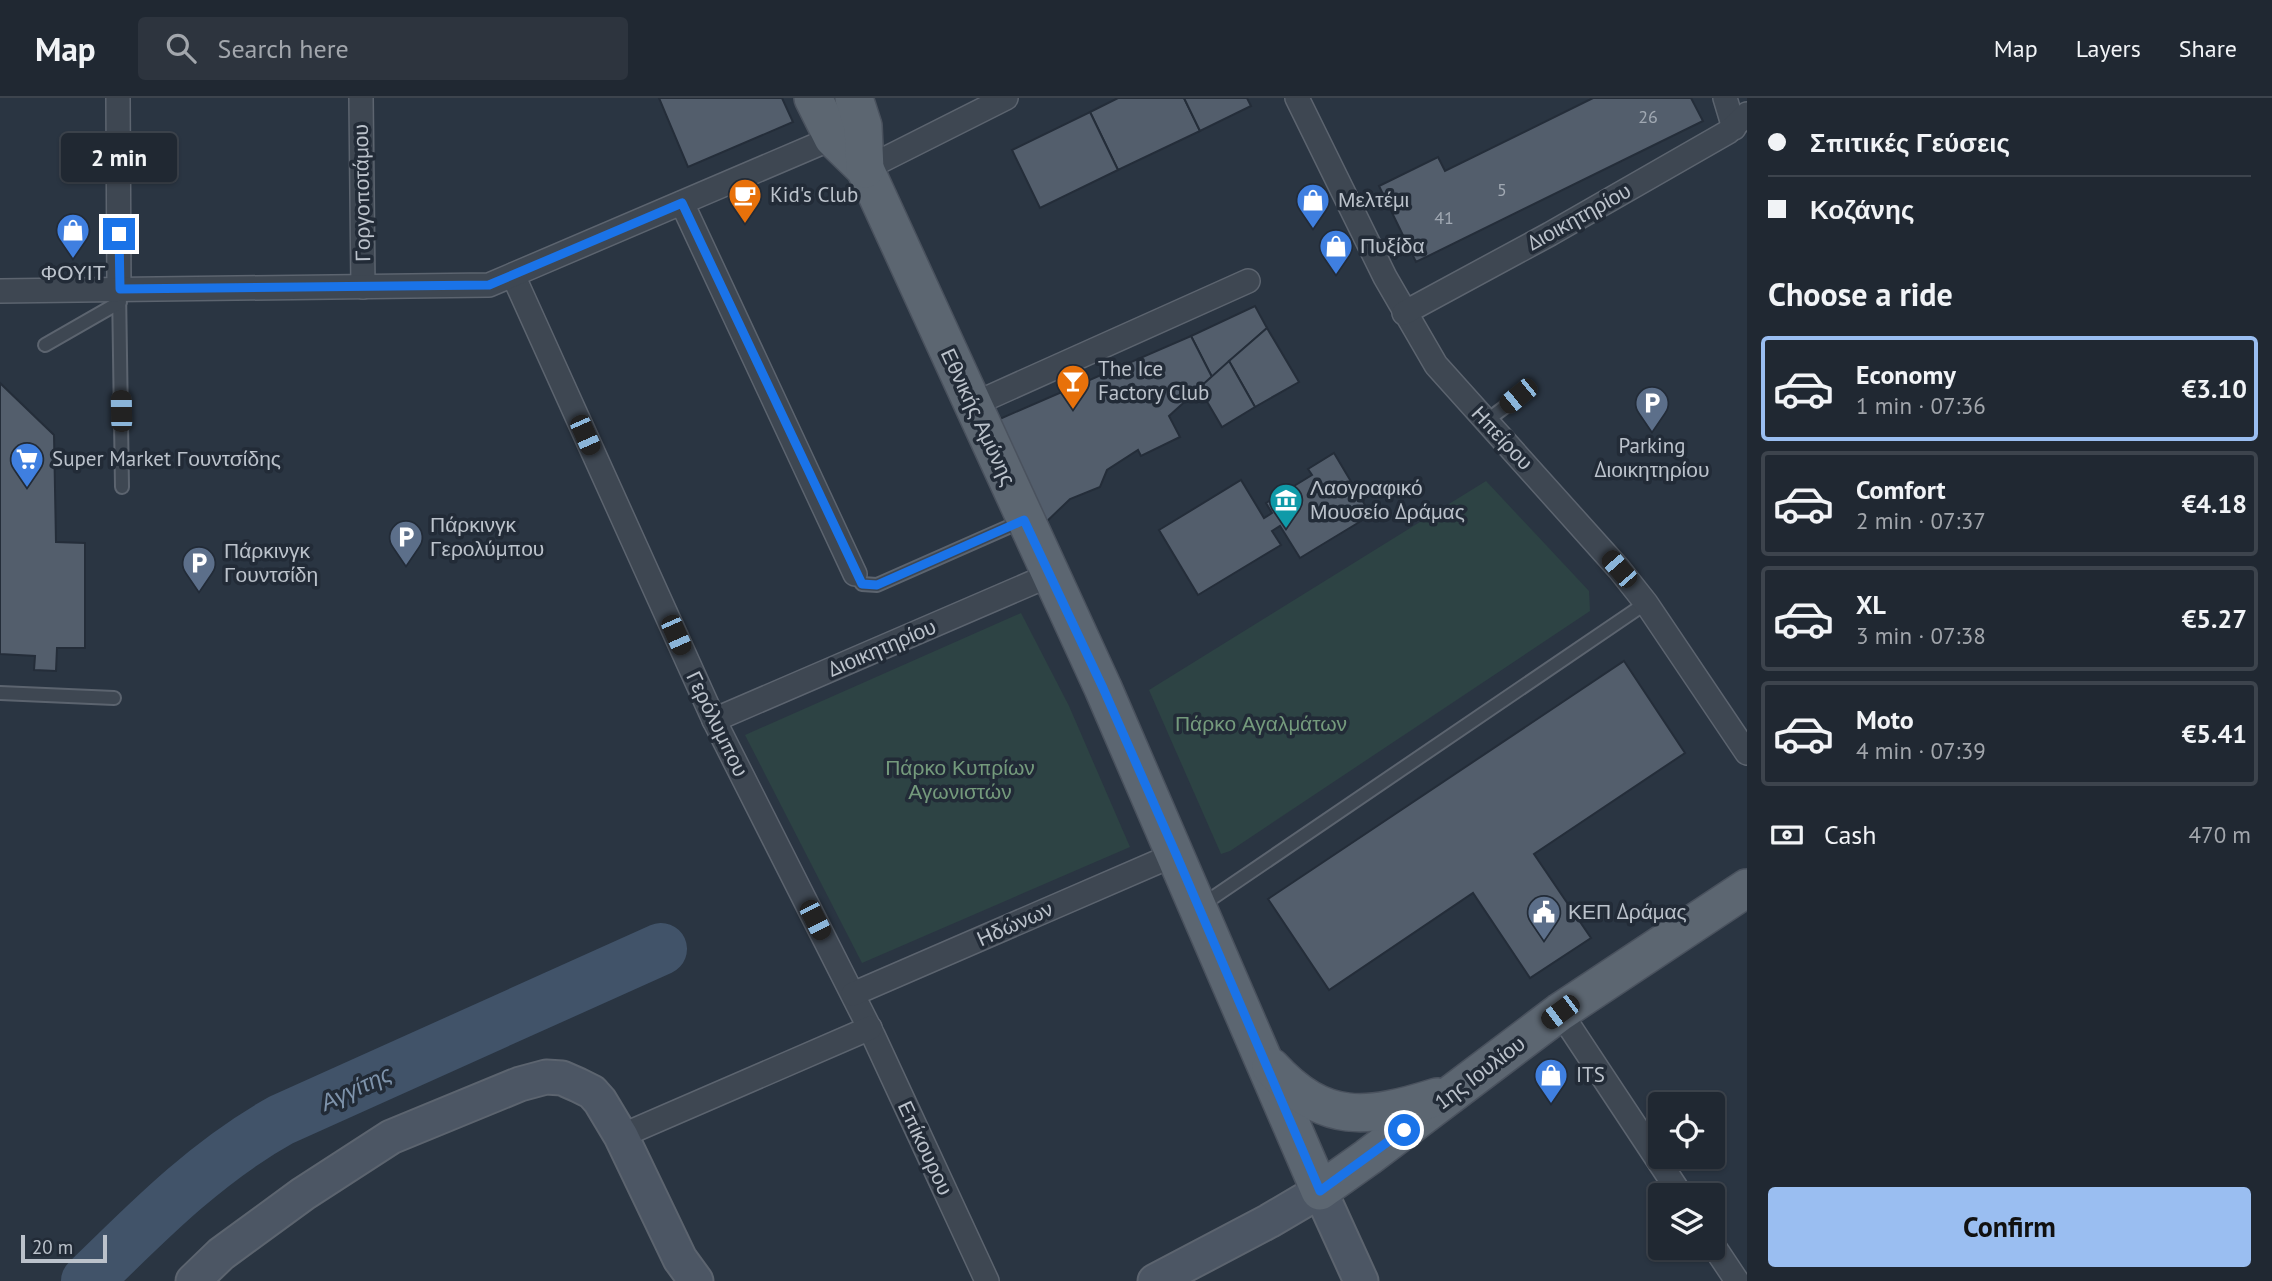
<!DOCTYPE html>
<html lang="en">
<head>
<meta charset="utf-8">
<style>
	body { margin:0; font-family:"PT Sans",sans-serif; background:#2d343e; color:#f1f3f6; height:100vh; display:flex; flex-direction:column; font-size:26px; white-space:nowrap }
	* { box-sizing:border-box; margin:0 }
	p { font-size:23px; color:#a2a6ac }
	.icon { flex:none; width:38px; height:38px; fill:none; stroke:currentColor; stroke-width:2; stroke-linecap:round; stroke-linejoin:round }
	.map { position:relative; flex:1; overflow:hidden }
	.panel { display:flex; flex-direction:column; background:#202832; width:525px }
	.panel>* { flex:none }
	.banner { display:grid; align-content:center; height:154px; padding:0 21px; background:#202832 }
	.buttons { position:absolute; left:1648px; top:994px; display:grid; gap:14px }
	.buttons a { display:grid; place-items:center; width:77px; height:77px; border-radius:7px; background:#202832; box-shadow:0 2px 5px #0004,0 0 0 2px #3d444d; font-size:35px }
	.scale { position:absolute; left:21px; bottom:18px; width:86px; box-sizing:border-box; padding-left:7px; border:4px solid #bbc2cb; border-top:0; font-size:19px; line-height:24px; white-space:nowrap; color:#bbc2cb; -webkit-text-stroke:5px #222b37; paint-order:stroke }
	.end { position:absolute; width:32px; height:32px; margin:-16px; border:9px solid #1a73e8; background:#fff; box-shadow:0 0 0 4px #fff }
	.from { border-radius:50% }
	.bubble { position:absolute; height:49px; border-radius:7px; background:#202832; box-shadow:0 2px 5px #0004,0 0 0 2px #3d444d; font-size:23px; font-weight:800; line-height:49px; text-align:center }
	.car { position:absolute; width:21px; height:42px; margin:-21px -10px; border-radius:9px; box-shadow:0 0 5px 2px #0007; background:linear-gradient(#222 24%,#8ab4d8 0 40%,#222 0 76%,#8ab4d8 0 86%,#222 0) }
	.banner b { display:flex; align-items:center; gap:24px; height:66px; font-size:26px }
	.banner b+b { border-top:2px solid #3d444d }
	.banner i { width:18px; height:18px; background:#f1f3f6 }
	ul { padding:0; list-style:none }
	li { display:flex; align-items:center; gap:21px; height:105px; margin:0 14px 10px; padding:0 7px; border:4px solid #3d444d; border-radius:7px }
	li div { flex:1 }
	li b { display:block; font-size:26px }
	li em { font-style:normal; font-weight:800 }
	li.selected { border-color:#9abef1 }
	li>.icon { width:63px; height:63px; stroke-width:1.5 }
	h2 { padding:0 21px; font-size:32px; line-height:84px }
	.pay { display:flex; align-items:center; gap:18px; height:77px; padding:0 21px; font-size:26px }
	.pay p { margin-inline-start:auto }
	.action { display:flex; gap:14px; margin-top:auto; padding:14px 21px }
	.action a { flex:1; height:80px; border-radius:7px; background:#9abef1; color:#111; font-size:28px; font-weight:800; line-height:80px; text-align:center }
	header { display:flex; align-items:center; gap:42px; box-sizing:border-box; height:98px; padding:0 35px; background:#202832; border-bottom:2px solid #3d444d }
	header strong { font-size:33px }
	nav { display:flex; gap:38px; margin-inline-start:auto; font-size:24px }
	.search { width:490px; height:63px; background:#2d343e; display:flex; align-items:center; gap:18px; box-sizing:border-box; padding:0 24px; border-radius:7px; color:#a2a6ac; font-size:26px }
	main { display:flex; flex:1; min-height:0 }
	.map>svg:first-child { display:block }
	.green { fill:#2d4344 }
	.lines { fill:none; stroke-linecap:round; stroke-linejoin:round }
	.river { stroke:#415369; stroke-width:52 }
	.building { fill:#535e6c; stroke:#242d39; stroke-width:2 }
	.lane-casing { stroke:#5c646f; stroke-width:16 }
	.street-casing { stroke:#5c646f; stroke-width:26 }
	.secondary-casing { stroke:#5c646f; stroke-width:37 }
	.primary-casing { stroke:#4a525e; stroke-width:40 }
	.lane { stroke:#3e4752; stroke-width:12 }
	.street { stroke:#3e4752; stroke-width:23 }
	.secondary { stroke:#4c5664; stroke-width:33 }
	.primary { stroke:#5c6671; stroke-width:37 }
	.route { stroke:#1a73e8; stroke-width:9 }
	.labels { text-anchor:middle; stroke-width:7; stroke-linejoin:round; paint-order:stroke }
	.number-label { font-size:18px; fill:#a1a9b3 }
	.street-label { font-size:21px; fill:#bbc2cb; stroke:#222b37 }
	.poi-label { font-size:21px; fill:#bbc2cb; stroke:#222b37; text-anchor:start }
	.park-label { font-size:21px; fill:#749a7c; stroke:#222b37 }
	.water-label { font-size:23px; font-style:italic; fill:#7e93ab; stroke:#222b37 }
</style>
</head>
<body>
<header>
<strong>Map</strong>
<div class="search"><svg class="icon" aria-label="search" viewBox="0 0 24 24"><circle cx="10" cy="10" r="6"/><path d="M15 15l6 6"/></svg>Search here</div>
<nav><a>Map</a><a>Layers</a><a>Share</a></nav>
</header>
<main>
<div class="map">
<svg width="1747" height="1183" viewBox="0 0 1747 1183">
	<rect width="100%" height="100%" fill="#2a3542"/>
	<g class="green">
		<polygon points="1486,383 1589,493 1590,513 1230,753 1221,756 1149,592"/>
		<polygon points="1021,515 1069,608 1130,749 862,865 745,637"/>
	</g>
	<g class="lines">
		<path class="river" d="M87 1183C147 1124 207 1063 281 1022L661 851"/>
	</g>
	<g class="building">
		<polygon points="659,0 782,0 793,24 688,69"/>
		<polygon points="1118,0 1184,0 1200,33 1118,72 1090,14"/>
		<polygon points="1184,0 1247,0 1251,8 1200,33"/>
		<polygon points="1593,0 1691,0 1703,23 1416,164 1379,88 1438,59 1445,73"/>
		<polygon points="1090,14 1118,72 1040,110 1012,52"/>
		<polygon points="1255,208 1267,230 1212,279 1191,238"/>
		<polygon points="1267,230 1299,284 1255,309 1229,263"/>
		<polygon points="1191,238 1212,279 1169,318 1180,339 1141,358 1138,352 1107,372 1100,389 1070,401 1042,428 995,323"/>
		<polygon points="1229,263 1255,309 1222,329 1199,290"/>
		<polygon points="0,285 54,337 56,444 85,445 85,550 57,550 56,573 34,572 35,558 0,556"/>
		<polygon points="1334,355 1371,417 1300,460 1280,428 1272,433 1281,447 1198,497 1159,432 1241,382 1264,420 1272,415 1266,405 1312,377 1308,371"/>
		<polygon points="1624,563 1685,655 1534,756 1591,840 1530,880 1473,795 1329,892 1268,801"/>
	</g>
	<g class="lines">
		<defs>
			<g id="lane">
				<polyline points="119,191 122,389"/>
				<polyline points="45,247 120,204"/>
				<polyline points="1486,323 1529,291"/>
				<polyline points="855,476 862,486 877,487 1024,422"/>
				<polyline points="0,595 114,600"/>
				<polyline points="1202,807 1646,505"/>
			</g>
			<g id="street">
				<polyline points="118,0 119,191"/>
				<polyline points="361,0 363,189"/>
				<polyline points="1297,0 1385,179 1436,267 1619,471 1646,505 1747,655"/>
				<polyline points="1725,0 1734,30"/>
				<polyline points="865,71 1006,0"/>
				<polyline points="682,105 855,476"/>
				<polyline points="513,177 714,622 873,937 987,1183"/>
				<polyline points="0,193 489,187 833,40"/>
				<polyline points="1404,215 1550,136 1728,34 1747,16"/>
				<polyline points="972,307 1248,183"/>
				<polyline points="714,622 1050,477"/>
				<polyline points="853,896 1176,756"/>
				<polyline points="1560,914 1681,1097"/>
				<polyline points="621,1038 870,930"/>
				<polyline points="1713,1147 1737,1183"/>
			</g>
			<g id="secondary">
				<polyline points="193,1183 221,1156 303,1096 391,1039 520,986 546,979 562,980 578,987 592,994 600,1003 621,1038 680,1161 696,1183"/>
				<polyline points="1155,1183 1269,1123 1320,1093 1361,1183"/>
			</g>
			<g id="primary">
				<polyline points="813,0 833,40 865,71 1103,590 1320,1093 1368,1059 1560,914 1747,790"/>
				<polyline points="854,0 863,28 865,71"/>
				<path d="M1271 969C1324 1027 1367 1021 1437 999"/>
			</g>
		</defs>
		<use href="#lane" class="lane-casing"/>
		<use href="#street" class="street-casing"/>
		<use href="#secondary" class="secondary-casing"/>
		<use href="#primary" class="primary-casing"/>
		<use href="#lane" class="lane"/>
		<use href="#street" class="street"/>
		<use href="#secondary" class="secondary"/>
		<use href="#primary" class="primary"/>
	</g>
	<g class="lines">
		<polyline class="route" points="119,136 120,191 489,187 682,105 862,486 877,487 1024,422 1103,590 1176,756 1320,1093 1404,1032"/>
	</g>
	<defs>
		<symbol id="cafe-pin" viewBox="-11 -11 22 30"><path d="M0 17L-7.5 6A9.5 9.5 0 1 1 7.5 6Z" fill="#e8710a" stroke="#222b37"/><path d="M-5.5-4.5H6V0H3Q3 3.5 0 3.5H-2.5Q-5.5 3.5-5.5 0ZM3-3.2v2h1.7v-2ZM-6 4.5H4V6H-6Z" fill="#fff"/></symbol>
		<symbol id="shop-pin" viewBox="-11 -11 22 30"><path d="M0 17L-7.5 6A9.5 9.5 0 1 1 7.5 6Z" fill="#3f7fe0" stroke="#222b37"/><path d="M-5-2.5h2.3a2.7 3.5 0 0 1 5.4 0H5L5.5 6h-11ZM-1.5-2.5h3a1.5 2.3 0 0 0-3 0Z" fill="#fff"/></symbol>
		<symbol id="bar-pin" viewBox="-11 -11 22 30"><path d="M0 17L-7.5 6A9.5 9.5 0 1 1 7.5 6Z" fill="#e8710a" stroke="#222b37"/><path d="M-6-5H6L.8 .8V4.5H3.5V6h-7V4.5H-.8V.8Z" fill="#fff"/></symbol>
		<symbol id="parking-pin" viewBox="-11 -11 22 30"><path d="M0 17L-7.5 6A9.5 9.5 0 1 1 7.5 6Z" fill="#5c6f8a" stroke="#222b37"/><path d="M-3.5-5.5H1a3.5 3.5 0 0 1 0 7H-1V5.5H-3.5ZM-1-3.4V-.6H.8a1.4 1.4 0 0 0 0-2.8Z" fill="#fff"/></symbol>
		<symbol id="supermarket-pin" viewBox="-11 -11 22 30"><path d="M0 17L-7.5 6A9.5 9.5 0 1 1 7.5 6Z" fill="#3f7fe0" stroke="#222b37"/><path d="M-6-5.5h2.5l.6 2H6L4.5 2H-2.5L-4.4-4H-6ZM-1.5 3.2a1.3 1.3 0 1 0 .1 0ZM3 3.2a1.3 1.3 0 1 0 .1 0Z" fill="#fff"/></symbol>
		<symbol id="museum-pin" viewBox="-11 -11 22 30"><path d="M0 17L-7.5 6A9.5 9.5 0 1 1 7.5 6Z" fill="#0f9aa8" stroke="#222b37"/><path d="M0-6L6-3V-2H-6V-3ZM-5-1h2V3h-2ZM-1-1h2V3h-2ZM3-1h2V3H3ZM-6 4H6V6H-6Z" fill="#fff"/></symbol>
		<symbol id="civic-pin" viewBox="-11 -11 22 30"><path d="M0 17L-7.5 6A9.5 9.5 0 1 1 7.5 6Z" fill="#5c6f8a" stroke="#222b37"/><path d="M-.6-6.5H3V-4.5H.6V-3L4-1V1h2V6H-6V1h2V-1L-.6-3ZM-1.2 2.5V6h2.4V2.5Z" fill="#fff"/></symbol>
	</defs>
	<g fill-rule="evenodd">
		<use href="#cafe-pin" x="726" y="78" width="38" height="52"/>
		<use href="#shop-pin" x="1294" y="83" width="38" height="52"/>
		<use href="#shop-pin" x="54" y="113" width="38" height="52"/>
		<use href="#shop-pin" x="1317" y="129" width="38" height="52"/>
		<use href="#bar-pin" x="1054" y="264" width="38" height="52"/>
		<use href="#parking-pin" x="1633" y="286" width="38" height="52"/>
		<use href="#supermarket-pin" x="8" y="342" width="38" height="52"/>
		<use href="#museum-pin" x="1267" y="383" width="38" height="52"/>
		<use href="#parking-pin" x="387" y="420" width="38" height="52"/>
		<use href="#parking-pin" x="180" y="446" width="38" height="52"/>
		<use href="#civic-pin" x="1525" y="795" width="38" height="52"/>
		<use href="#shop-pin" x="1532" y="958" width="38" height="52"/>
	</g>
	<g class="labels">
		<g class="number-label">
			<text x="1648" y="25">26</text>
			<text x="1502" y="98">5</text>
			<text x="1444" y="126">41</text>
		</g>
		<g class="street-label">
			<text transform="translate(362 95) rotate(-91)" y="7">Γοργοποτάμου</text>
			<text transform="translate(1579 119) rotate(-29)" y="7">Διοικητηρίου</text>
			<text transform="translate(978 319) rotate(65)" y="7">Εθνικής Αμύνης</text>
			<text transform="translate(1502 340) rotate(47)" y="7">Ηπείρου</text>
			<text transform="translate(882 550) rotate(-23)" y="7">Διοικητηρίου</text>
			<text transform="translate(717 626) rotate(64)" y="7">Γερόλυμπου</text>
			<text transform="translate(1015 826) rotate(-24)" y="7">Ηδώνων</text>
			<text transform="translate(1480 975) rotate(-37)" y="7">1ης Ιουλίου</text>
			<text transform="translate(925 1050) rotate(65)" y="7">Επίκουρου</text>
		</g>
		<g class="poi-label">
			<text x="770" y="104">Kid's Club</text>
			<text x="1338" y="109">Μελτέμι</text>
			<text x="1360" y="155">Πυξίδα</text>
			<text x="73" y="182" text-anchor="middle">ΦΟΥΙΤ</text>
			<text x="1098" y="278">The Ice<tspan x="1098" dy="24">Factory Club</tspan></text>
			<text x="1652" y="355" text-anchor="middle">Parking<tspan x="1652" dy="24">Διοικητηρίου</tspan></text>
			<text x="52" y="368">Super Market Γουντσίδης</text>
			<text x="1310" y="397">Λαογραφικό<tspan x="1310" dy="24">Μουσείο Δράμας</tspan></text>
			<text x="430" y="434">Πάρκινγκ<tspan x="430" dy="24">Γερολύμπου</tspan></text>
			<text x="224" y="460">Πάρκινγκ<tspan x="224" dy="24">Γουντσίδη</tspan></text>
			<text x="1568" y="821">ΚΕΠ Δράμας</text>
			<text x="1576" y="984">ITS</text>
		</g>
		<g class="park-label">
			<text x="1261" y="633">Πάρκο Αγαλμάτων</text>
			<text x="960" y="677">Πάρκο Κυπρίων<tspan x="960" dy="24">Αγωνιστών</tspan></text>
		</g>
		<g class="water-label">
			<text transform="translate(356 990) rotate(-25)" y="8">Αγγίτης</text>
		</g>
	</g>
</svg>
<div class="buttons">
<a><svg class="icon" aria-label="locate" viewBox="0 0 24 24"><circle cx="12" cy="12" r="6"/><path d="M12 2v4M12 18v4M2 12h4M18 12h4"/></svg></a>
<a><svg class="icon" aria-label="layers" viewBox="0 0 24 24"><path d="M12 4l9 5-9 5-9-5zM3 14l9 5 9-5"/></svg></a>
</div>
<div class="scale">20 m</div>
<i class="end from" style="left:1404px;top:1032px"></i>
<i class="end" style="left:119px;top:136px"></i>
<div class="bubble" style="left:61px;top:35px;width:116px">2 min</div>
<i class="car" style="left:1518px;top:298px;rotate:231deg"></i>
<i class="car" style="left:121px;top:313px;rotate:359deg"></i>
<i class="car" style="left:585px;top:337px;rotate:156deg"></i>
<i class="car" style="left:1619px;top:471px;rotate:319deg"></i>
<i class="car" style="left:676px;top:537px;rotate:156deg"></i>
<i class="car" style="left:815px;top:822px;rotate:153deg"></i>
<i class="car" style="left:1560px;top:914px;rotate:233deg"></i>
</div>
<section class="panel">
<div class="banner">
<b><i class="from"></i>Σπιτικές Γεύσεις</b>
<b><i></i>Κοζάνης</b>
</div>
<h2>Choose a ride</h2>
<ul>
<li class="selected"><svg class="icon" aria-label="car" viewBox="0 0 24 24"><path d="M5 17H2v-5l4-1 3-4h7l3 4 3 1v5h-3M9 17h6M6 11h13"/><circle cx="7" cy="17" r="2"/><circle cx="17" cy="17" r="2"/></svg><div><b>Economy</b><p>1 min · 07:36</p></div><em>€3.10</em></li>
<li><svg class="icon" aria-label="car" viewBox="0 0 24 24"><path d="M5 17H2v-5l4-1 3-4h7l3 4 3 1v5h-3M9 17h6M6 11h13"/><circle cx="7" cy="17" r="2"/><circle cx="17" cy="17" r="2"/></svg><div><b>Comfort</b><p>2 min · 07:37</p></div><em>€4.18</em></li>
<li><svg class="icon" aria-label="car" viewBox="0 0 24 24"><path d="M5 17H2v-5l4-1 3-4h7l3 4 3 1v5h-3M9 17h6M6 11h13"/><circle cx="7" cy="17" r="2"/><circle cx="17" cy="17" r="2"/></svg><div><b>XL</b><p>3 min · 07:38</p></div><em>€5.27</em></li>
<li><svg class="icon" aria-label="car" viewBox="0 0 24 24"><path d="M5 17H2v-5l4-1 3-4h7l3 4 3 1v5h-3M9 17h6M6 11h13"/><circle cx="7" cy="17" r="2"/><circle cx="17" cy="17" r="2"/></svg><div><b>Moto</b><p>4 min · 07:39</p></div><em>€5.41</em></li>
</ul>
<div class="pay"><svg class="icon" aria-label="cash" viewBox="0 0 24 24"><path d="M3 7h18v10H3z"/><circle cx="12" cy="12" r="2"/></svg>Cash<p>470 m</p></div>
<div class="action"><a>Confirm</a></div>
</section>
</main>
</body>
</html>
